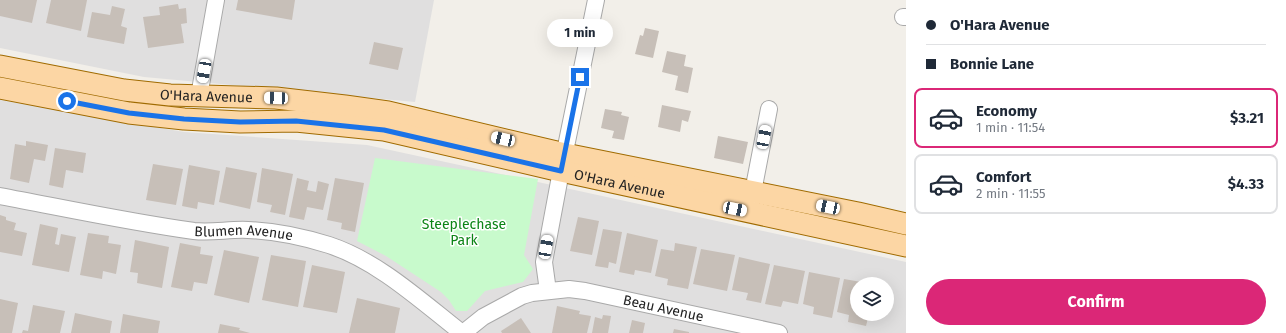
<!DOCTYPE html>
<html lang="en">
<head>
<meta charset="utf-8">
<style>
	body { margin:0; font-family:"Fira Sans",sans-serif; background:#f2f2f3; color:#1f2937; height:100vh; display:flex; flex-direction:column; font-size:15px; white-space:nowrap }
	* { box-sizing:border-box; margin:0 }
	p { font-size:13px; color:#747a83 }
	.icon { flex:none; width:22px; height:22px; fill:none; stroke:currentColor; stroke-width:2; stroke-linecap:round; stroke-linejoin:round }
	.map { position:relative; flex:1; overflow:hidden }
	.details { display:flex; flex-direction:column; background:#fff; width:380px }
	.details>* { flex:none }
	.banner { display:grid; align-content:center; height:88px; padding:0 20px; background:#fff }
	.buttons { position:absolute; left:850px; top:277px; display:grid; gap:8px }
	.buttons a { display:grid; place-items:center; width:44px; height:44px; border-radius:50%; background:#fff; box-shadow:0 4px 16px #0002; font-size:20px }
	.end { position:absolute; width:18px; height:18px; margin:-9px; border:5px solid #1a73e8; background:#fff; box-shadow:0 0 0 2px #fff }
	.from { border-radius:50% }
	.bubble { position:absolute; height:28px; border-radius:14px; background:#fff; box-shadow:0 4px 16px #0002; font-size:13px; font-weight:700; line-height:28px; text-align:center }
	.car { position:absolute; width:12px; height:24px; margin:-12px -6px; border-radius:5px; box-shadow:0 0 3px 1px #0007; background:linear-gradient(#fff 24%,#345 0 40%,#fff 0 76%,#345 0 86%,#fff 0) }
	.banner b { display:flex; align-items:center; gap:14px; height:38px; font-size:15px }
	.banner b+b { border-top:1px solid #e0e1e3 }
	.banner i { width:10px; height:10px; background:#1f2937 }
	ul { padding:0; list-style:none }
	li { display:flex; align-items:center; gap:12px; height:60px; margin:0 8px 6px; padding:0 12px; border:2px solid #e0e1e3; border-radius:8px }
	li div { flex:1 }
	li b { display:block; font-size:15px }
	li em { font-style:normal; font-weight:700 }
	li.active { border-color:#db2777 }
	li>.icon { width:36px; height:36px; stroke-width:1.5 }
	.action { display:flex; gap:8px; margin-top:auto; padding:8px 20px }
	.action a { flex:1; height:46px; border-radius:24px; background:#db2777; color:#fff; font-size:16px; font-weight:700; line-height:46px; text-align:center }
	main { display:flex; flex:1; min-height:0 }
	.map>svg:first-child { display:block }
	.residential { fill:#e0dfdf; fill-rule:evenodd }
	.park { fill:#c8facc }
	.building { fill:#c7bfb8 }
	.lines { fill:none; stroke-linecap:round; stroke-linejoin:round }
	.minor-casing { stroke:#a9a9a9; stroke-width:18 }
	.major-casing { stroke:#a06b00; stroke-width:23 }
	.minor { stroke:#fff; stroke-width:16 }
	.major { stroke:#fcd6a4; stroke-width:21 }
	.route { stroke:#1a73e8; stroke-width:5 }
	.labels { text-anchor:middle; stroke-width:3; stroke-linejoin:round; paint-order:stroke }
	.street-label { font-size:14px; fill:#222; stroke:#fff }
	.park-label { font-size:14px; fill:#0c8416; stroke:#fff }
</style>
</head>
<body>
<main>
<div class="map">
<svg width="906" height="333" viewBox="0 0 906 333">
	<rect width="100%" height="100%" fill="#f2efe9"/>
	<g class="residential">
		<polygon points="0,0 434,0 415,102 144,77 0,48"/>
		<path d="M0 100 184 132 367 145 906 262V333H0ZM857 284H887V314H857Z"/>
	</g>
	<polygon class="park" points="375,158 538,179 524,255 533,269 523,282 485,291 467,311 456,311 449,300 441,292 386,256 357,241"/>
	<g class="building">
		<polygon points="0,0 37,0 32,23 0,16"/>
		<polygon points="51,0 87,0 81,31 46,23"/>
		<polygon points="238,0 295,0 292,20 236,10"/>
		<polygon points="178,4 179,9 186,8 187,23 181,24 184,43 148,48 143,17 160,15 159,7"/>
		<polygon points="112,6 125,9 121,26 127,28 124,44 87,37 92,12 110,15"/>
		<polygon points="645,28 659,31 653,58 635,54 640,35 643,36"/>
		<polygon points="374,42 403,48 398,70 369,64"/>
		<polygon points="667,51 686,55 684,66 693,68 688,93 675,90 678,76 662,72"/>
		<polygon points="662,105 691,111 688,122 682,120 680,132 658,127"/>
		<polygon points="605,109 622,112 621,115 629,117 624,140 612,138 614,131 601,128"/>
		<polygon points="718,136 748,142 743,164 714,158"/>
		<polygon points="26,141 48,145 45,161 34,159 29,183 10,179 15,144 26,146"/>
		<polygon points="55,148 86,153 83,173 66,170 63,188 49,185"/>
		<polygon points="153,164 183,169 176,205 146,200"/>
		<polygon points="189,165 220,171 214,205 198,202 197,209 182,206"/>
		<polygon points="226,167 257,173 250,209 219,202"/>
		<polygon points="262,168 293,174 285,215 270,212 272,205 257,202"/>
		<polygon points="297,178 309,181 307,190 316,192 318,181 329,184 323,210 307,207 304,220 289,217"/>
		<polygon points="335,178 364,183 355,232 341,229 342,223 327,220"/>
		<polygon points="0,215 6,217 6,220 16,223 14,230 27,233 22,256 0,252"/>
		<polygon points="578,217 599,221 592,255 570,251"/>
		<polygon points="40,224 58,228 55,244 59,245 61,234 76,237 69,272 32,265"/>
		<polygon points="603,229 622,232 616,264 609,262 608,268 595,266"/>
		<polygon points="88,233 109,236 108,243 121,245 116,274 103,271 102,279 80,275"/>
		<polygon points="627,233 658,240 651,273 635,270 634,275 619,272"/>
		<polygon points="135,240 169,247 162,288 137,283 138,273 130,272"/>
		<polygon points="180,243 201,247 200,254 213,256 207,284 194,282 192,291 171,287"/>
		<polygon points="675,243 697,247 688,289 667,285 668,279 655,276 661,249 674,251"/>
		<polygon points="701,249 735,255 727,291 693,284"/>
		<polygon points="224,250 259,257 249,303 214,295"/>
		<polygon points="271,255 306,261 298,307 262,300"/>
		<polygon points="739,257 770,264 761,303 746,300 748,293 732,290"/>
		<polygon points="312,265 345,272 337,313 303,307"/>
		<polygon points="774,265 805,271 798,304 783,301 781,307 765,304"/>
		<polygon points="809,272 840,278 832,318 813,314 814,307 803,304"/>
		<polygon points="844,279 867,283 857,284 857,314 869,314 866,326 848,322 849,315 837,312"/>
		<polygon points="357,298 400,308 395,333 349,333"/>
		<polygon points="0,299 18,303 12,333 0,333"/>
		<polygon points="33,305 65,311 60,333 22,333 23,330 28,331"/>
		<polygon points="557,306 580,311 579,314 591,316 587,333 552,333"/>
		<polygon points="75,313 112,321 110,333 71,333"/>
		<polygon points="123,314 160,321 158,333 120,333"/>
		<polygon points="603,315 611,316 608,333 592,333 595,317 602,319"/>
		<polygon points="521,318 531,333 502,333 501,331"/>
		<polygon points="632,320 645,323 643,333 629,333"/>
		<polygon points="220,324 240,328 239,330 250,333 218,333"/>
		<polygon points="674,329 689,332 689,333 673,333"/>
	</g>
	<g class="lines">
		<defs>
			<g id="minor">
				<polyline points="903,17 906,17"/>
				<polyline points="199,96 216,0"/>
				<path id="s1" d="M0 196C64 208 129 222 194 231 212 233 230 229 248 230 275 231 303 237 329 245 378 261 421 301 462 333"/>
				<polyline points="751,202 769,109"/>
				<polyline points="548,291 544,262 561,171 596,0"/>
				<path id="s2" d="M463 333 483 317 522 296 532 293 569 289 585 291 779 333"/>
			</g>
			<g id="major">
				<path id="s3" d="M0 66 124 90 170 95 276 98 345 106 388 112 565 154 858 213 906 224"/>
				<path id="s4" d="M0 88 129 113 184 119 240 122 296 121 384 130 552 169 906 246"/>
			</g>
		</defs>
		<use href="#minor" class="minor-casing"/>
		<use href="#major" class="major-casing"/>
		<use href="#minor" class="minor"/>
		<use href="#major" class="major"/>
	</g>
	<g class="lines">
		<polyline class="route" points="67,101 129,113 184,119 240,122 296,121 384,130 561,171 580,77"/>
	</g>
	<g class="labels">
		<g class="street-label">
			<text dy="5" stroke="none"><textPath href="#s3" startOffset="209">O'Hara Avenue</textPath></text>
			<text dy="5" stroke="none"><textPath href="#s4" startOffset="629">O'Hara Avenue</textPath></text>
			<text dy="5" stroke="none"><textPath href="#s1" startOffset="247">Blumen Avenue</textPath></text>
			<text dy="5" stroke="none"><textPath href="#s2" startOffset="214">Beau Avenue</textPath></text>
		</g>
		<g class="park-label">
			<text x="464" y="229">Steeplechase<tspan x="464" dy="16">Park</tspan></text>
		</g>
	</g>
</svg>
<div class="buttons">
<a><svg class="icon" aria-label="layers" viewBox="0 0 24 24"><path d="M12 4l9 5-9 5-9-5zM3 14l9 5 9-5"/></svg></a>
</div>
<i class="end from" style="left:67px;top:101px"></i>
<i class="end" style="left:580px;top:77px"></i>
<div class="bubble" style="left:547px;top:19px;width:66px">1 min</div>
<i class="car" style="left:204px;top:71px;rotate:190deg"></i>
<i class="car" style="left:276px;top:98px;rotate:272deg"></i>
<i class="car" style="left:764px;top:137px;rotate:11deg"></i>
<i class="car" style="left:503px;top:139px;rotate:283deg"></i>
<i class="car" style="left:828px;top:207px;rotate:282deg"></i>
<i class="car" style="left:735px;top:209px;rotate:102deg"></i>
<i class="car" style="left:546px;top:247px;rotate:10deg"></i>
</div>
<section class="details">
<div class="banner">
<b><i class="from"></i>O'Hara Avenue</b>
<b><i></i>Bonnie Lane</b>
</div>
<ul>
<li class="active"><svg class="icon" aria-label="car" viewBox="0 0 24 24"><path d="M5 17H2v-5l4-1 3-4h7l3 4 3 1v5h-3M9 17h6M6 11h13"/><circle cx="7" cy="17" r="2"/><circle cx="17" cy="17" r="2"/></svg><div><b>Economy</b><p>1 min · 11:54</p></div><em>$3.21</em></li>
<li><svg class="icon" aria-label="car" viewBox="0 0 24 24"><path d="M5 17H2v-5l4-1 3-4h7l3 4 3 1v5h-3M9 17h6M6 11h13"/><circle cx="7" cy="17" r="2"/><circle cx="17" cy="17" r="2"/></svg><div><b>Comfort</b><p>2 min · 11:55</p></div><em>$4.33</em></li>
</ul>
<div class="action"><a>Confirm</a></div>
</section>
</main>
</body>
</html>
